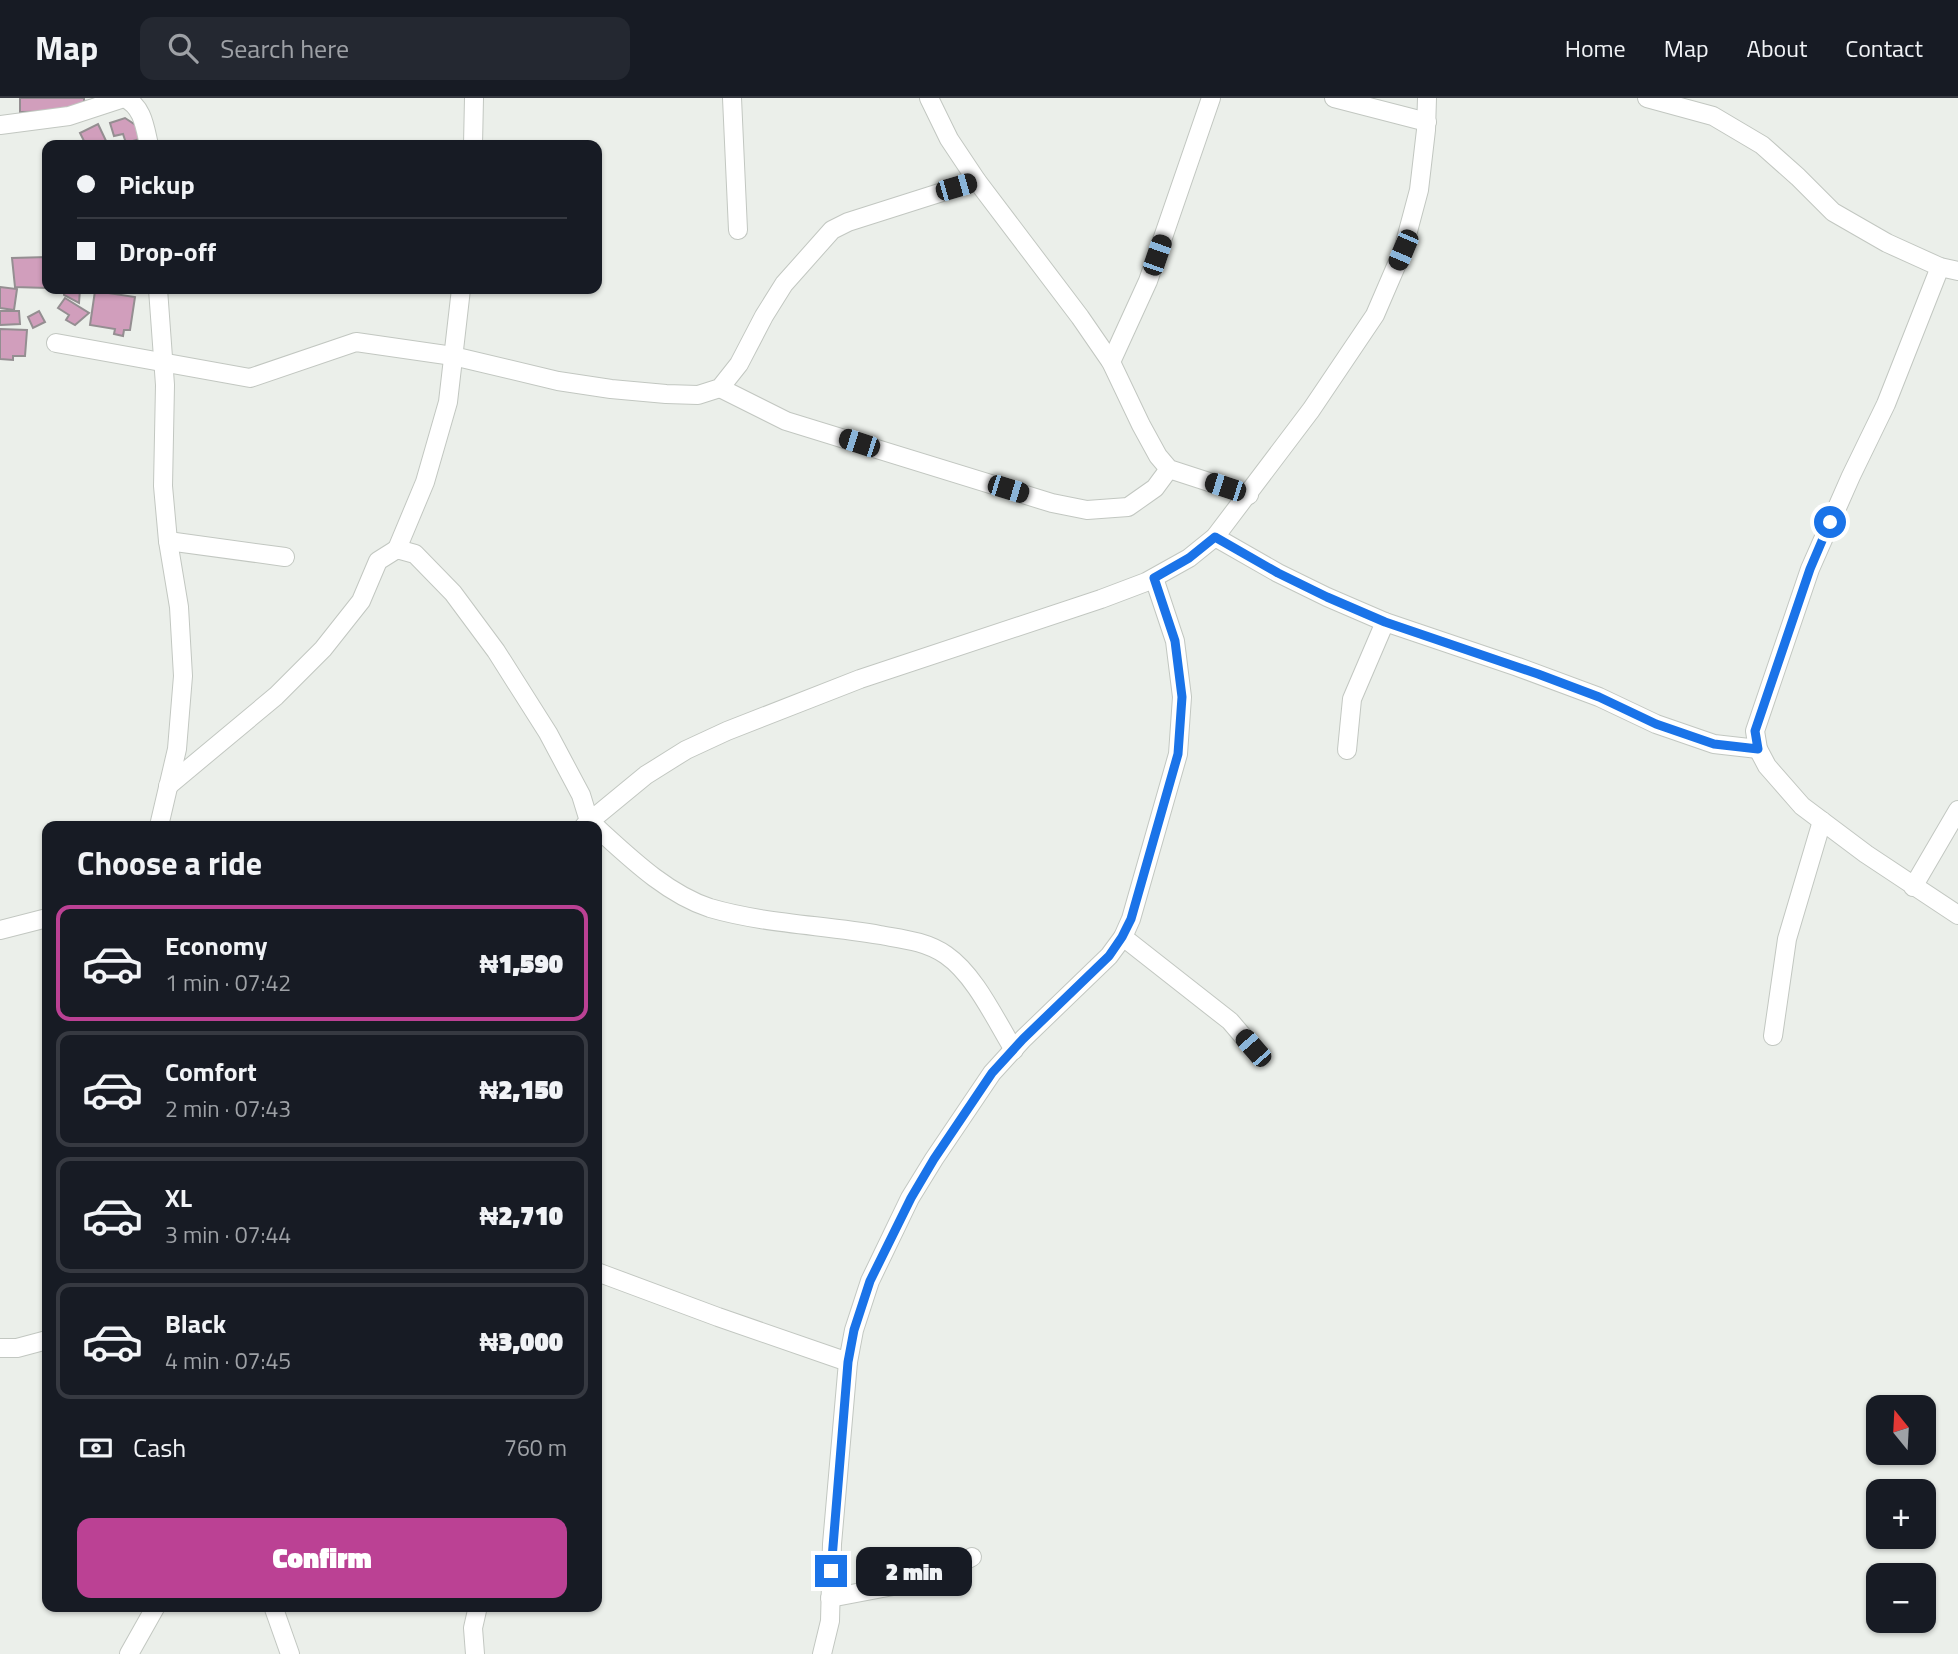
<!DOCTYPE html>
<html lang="en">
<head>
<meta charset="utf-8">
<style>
	body { margin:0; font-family:"Titillium Web",sans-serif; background:#242831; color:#f1f3f6; height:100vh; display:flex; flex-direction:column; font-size:26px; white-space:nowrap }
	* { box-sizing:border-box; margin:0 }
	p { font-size:23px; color:#9ea1a6 }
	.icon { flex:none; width:38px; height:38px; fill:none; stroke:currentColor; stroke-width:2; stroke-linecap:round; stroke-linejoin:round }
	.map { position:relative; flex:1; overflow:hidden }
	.panel { position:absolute; left:42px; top:723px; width:560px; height:791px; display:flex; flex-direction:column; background:#171b24; border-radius:14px; box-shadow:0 2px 5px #0004 }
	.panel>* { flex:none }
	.banner { position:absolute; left:42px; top:42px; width:560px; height:154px; border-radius:14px; box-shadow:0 2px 5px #0004; display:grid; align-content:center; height:154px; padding:0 35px; background:#171b24 }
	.needle { width:46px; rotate:342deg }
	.fabs { position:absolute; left:1866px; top:1297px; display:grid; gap:14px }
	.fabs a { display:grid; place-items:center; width:70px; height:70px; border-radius:14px; background:#171b24; box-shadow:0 2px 5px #0004; font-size:35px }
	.end { position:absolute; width:32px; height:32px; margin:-16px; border:9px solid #1a73e8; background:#fff; box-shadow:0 0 0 4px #fff }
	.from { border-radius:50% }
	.bubble { position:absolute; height:49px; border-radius:14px; background:#171b24; box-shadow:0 2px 5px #0004; font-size:23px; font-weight:800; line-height:49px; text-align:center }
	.car { position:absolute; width:21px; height:42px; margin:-21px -10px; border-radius:9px; box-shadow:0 0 5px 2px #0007; background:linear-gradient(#222 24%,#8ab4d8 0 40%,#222 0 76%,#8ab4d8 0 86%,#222 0) }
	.banner b { display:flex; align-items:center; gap:24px; height:66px; font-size:26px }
	.banner b+b { border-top:2px solid #363941 }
	.banner i { width:18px; height:18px; background:#f1f3f6 }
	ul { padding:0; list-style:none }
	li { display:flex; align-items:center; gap:21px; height:116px; margin:0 14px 10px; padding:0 21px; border:4px solid #363941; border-radius:14px }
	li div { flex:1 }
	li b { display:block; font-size:26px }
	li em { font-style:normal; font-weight:800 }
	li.active { border-color:#bb4194 }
	li>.icon { width:63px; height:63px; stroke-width:1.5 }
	h2 { padding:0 35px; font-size:32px; line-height:84px }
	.pay { display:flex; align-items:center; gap:18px; height:77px; padding:0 35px; font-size:26px }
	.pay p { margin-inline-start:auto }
	.primary-button { display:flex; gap:14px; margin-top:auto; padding:14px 35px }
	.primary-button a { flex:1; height:80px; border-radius:14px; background:#bb4194; color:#fff; font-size:28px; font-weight:800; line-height:80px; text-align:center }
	header { display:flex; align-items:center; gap:42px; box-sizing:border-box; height:98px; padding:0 35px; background:#171b24; border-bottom:2px solid #363941 }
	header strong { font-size:33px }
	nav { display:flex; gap:38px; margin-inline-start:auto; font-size:24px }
	.search { width:490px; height:63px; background:#242831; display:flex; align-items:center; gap:18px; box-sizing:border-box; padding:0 24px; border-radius:14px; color:#9ea1a6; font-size:26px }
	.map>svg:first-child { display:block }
	.building { fill:#d19ebc; stroke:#948e91; stroke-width:2 }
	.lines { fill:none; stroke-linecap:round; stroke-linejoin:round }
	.minor-casing { stroke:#c2c7c1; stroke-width:20 }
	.minor { stroke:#fff; stroke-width:18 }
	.route { stroke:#1a73e8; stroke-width:9 }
</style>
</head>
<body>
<header>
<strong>Map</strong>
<div class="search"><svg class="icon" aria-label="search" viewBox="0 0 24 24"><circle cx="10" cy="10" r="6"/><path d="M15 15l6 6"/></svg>Search here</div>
<nav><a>Home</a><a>Map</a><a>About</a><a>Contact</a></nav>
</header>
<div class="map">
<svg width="1958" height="1556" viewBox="0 0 1958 1556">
	<rect width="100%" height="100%" fill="#ebefea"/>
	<g class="building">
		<polygon points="20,0 84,0 84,13 20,14"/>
		<polygon points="125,20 140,30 143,40 126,45 123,36 114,38 110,25"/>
		<polygon points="98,26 107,45 86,47 80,35"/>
		<polygon points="47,159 47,190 15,189 12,160"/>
		<polygon points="0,189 17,191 14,212 0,210"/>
		<polygon points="64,191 80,191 79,205 64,197"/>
		<polygon points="95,193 135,199 130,232 124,232 123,238 114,236 115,231 90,227"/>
		<polygon points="65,200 89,215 75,227 66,222 69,217 58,210"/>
		<polygon points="0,213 19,213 20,226 0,227"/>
		<polygon points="39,213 45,224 33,230 28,219"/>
		<polygon points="0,231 27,232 25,258 13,258 13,262 0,261"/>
	</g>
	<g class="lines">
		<defs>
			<g id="minor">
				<polyline points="732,0 738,132"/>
				<polyline points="929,0 949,41 977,83 1080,219 1111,264 1141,327 1158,358 1169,371 1249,397"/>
				<polyline points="1334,0 1427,24"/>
				<polyline points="1647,0 1713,18 1762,47 1798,79 1833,114 1887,145 1940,169 1958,173"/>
				<path d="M0 27 69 18 124 0C143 8 145 30 149 47"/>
				<polyline points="473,47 474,0"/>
				<polyline points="1940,169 1886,306 1851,378 1810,471 1755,633 1758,651 1767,668 1802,708 1866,756 1958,817"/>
				<polyline points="158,191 165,287 163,388 168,443 179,509 183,578 177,651 159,728"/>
				<polyline points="56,245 250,280 356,244 453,258 558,283 611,291 666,296 698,297 720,290 739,266 764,218 784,186 832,132 848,124 977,83"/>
				<polyline points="1111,264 1148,183 1211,0"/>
				<polyline points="720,290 786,323 1052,405 1087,412 1128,409 1155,390 1169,371"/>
				<polyline points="1215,439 1278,475 1327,499 1385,524 1518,569 1599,599 1656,626 1714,646 1758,651"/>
				<polyline points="168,443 285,459"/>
				<polyline points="397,451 425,384 448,304 461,191"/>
				<polyline points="1347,652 1352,601 1385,524"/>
				<polyline points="168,688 276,598 323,551 361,503 378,463 397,451 415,456 453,495 496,553 548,635 581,697 589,723 594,728"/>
				<polyline points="584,728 646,677 686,652 727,633 860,581 1101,501 1146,484 1189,460 1215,439 1311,312 1375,217 1403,152 1419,92 1426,32 1427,0"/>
				<path d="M597 730C630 760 667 796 710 810 765 826 824 827 880 837 902 841 926 843 946 857 975 877 995 921 1014 952"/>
				<polyline points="1913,789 1958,712"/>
				<polyline points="0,832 47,820"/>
				<polyline points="1123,839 1230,923 1253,950"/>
				<polyline points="1773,938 1787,841 1822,723"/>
				<polyline points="597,1174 718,1219 848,1264"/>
				<polyline points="0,1250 17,1250 47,1242"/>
				<polyline points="830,1500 930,1481 972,1459"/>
				<polyline points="273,1508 290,1556"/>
				<polyline points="129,1556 156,1508"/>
				<polyline points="475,1556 473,1530 478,1508"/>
				<polyline points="822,1556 830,1523 832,1446 848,1264 854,1232 870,1183 910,1100 934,1061 992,975 1023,941 1109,858 1123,839 1131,821 1178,656 1182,599 1175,543 1154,480"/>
			</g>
		</defs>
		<use href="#minor" class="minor-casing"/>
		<use href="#minor" class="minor"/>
	</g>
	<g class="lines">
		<polyline class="route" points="831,1473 848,1264 854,1232 870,1183 911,1100 934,1061 992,975 1023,941 1109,858 1122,839 1131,821 1178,656 1182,599 1175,543 1154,480 1189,460 1215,439 1278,475 1327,499 1385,524 1538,576 1599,599 1656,626 1714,646 1758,651 1755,633 1810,471 1830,424"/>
	</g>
</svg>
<div class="fabs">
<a><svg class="needle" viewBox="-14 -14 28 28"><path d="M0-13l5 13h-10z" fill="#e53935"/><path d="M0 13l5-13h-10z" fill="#9ea1a6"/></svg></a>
<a>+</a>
<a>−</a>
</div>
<i class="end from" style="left:1830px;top:424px"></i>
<i class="end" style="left:831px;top:1473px"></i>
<div class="bubble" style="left:856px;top:1449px;width:116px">2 min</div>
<i class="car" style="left:956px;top:89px;rotate:74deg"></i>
<i class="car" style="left:1403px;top:152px;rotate:203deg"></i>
<i class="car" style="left:1157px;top:157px;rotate:19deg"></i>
<i class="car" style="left:859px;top:345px;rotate:288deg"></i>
<i class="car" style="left:1225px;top:389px;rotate:288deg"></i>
<i class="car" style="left:1008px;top:391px;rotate:107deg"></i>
<i class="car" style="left:1253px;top:950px;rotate:319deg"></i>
<div class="banner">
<b><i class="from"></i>Pickup</b>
<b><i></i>Drop-off</b>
</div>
<section class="panel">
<h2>Choose a ride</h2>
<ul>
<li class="active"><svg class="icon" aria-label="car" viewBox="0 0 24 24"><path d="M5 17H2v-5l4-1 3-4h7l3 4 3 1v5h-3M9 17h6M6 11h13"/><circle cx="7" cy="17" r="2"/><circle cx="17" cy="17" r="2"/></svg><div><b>Economy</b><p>1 min · 07:42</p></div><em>₦1,590</em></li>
<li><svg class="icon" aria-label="car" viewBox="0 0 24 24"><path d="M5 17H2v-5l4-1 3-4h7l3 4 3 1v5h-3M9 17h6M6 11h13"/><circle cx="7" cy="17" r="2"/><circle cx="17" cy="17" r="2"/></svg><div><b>Comfort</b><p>2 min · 07:43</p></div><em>₦2,150</em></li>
<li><svg class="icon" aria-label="car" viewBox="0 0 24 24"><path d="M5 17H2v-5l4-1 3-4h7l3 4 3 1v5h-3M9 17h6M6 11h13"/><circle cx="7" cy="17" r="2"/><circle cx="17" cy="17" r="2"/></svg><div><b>XL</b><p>3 min · 07:44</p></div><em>₦2,710</em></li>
<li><svg class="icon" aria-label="car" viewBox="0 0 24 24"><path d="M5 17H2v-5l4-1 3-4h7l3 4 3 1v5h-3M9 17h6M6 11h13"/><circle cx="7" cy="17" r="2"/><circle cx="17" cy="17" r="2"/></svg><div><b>Black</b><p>4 min · 07:45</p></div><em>₦3,000</em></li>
</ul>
<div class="pay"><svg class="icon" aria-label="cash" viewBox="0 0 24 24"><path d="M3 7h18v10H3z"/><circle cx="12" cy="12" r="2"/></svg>Cash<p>760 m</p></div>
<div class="primary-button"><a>Confirm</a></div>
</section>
</div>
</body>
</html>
